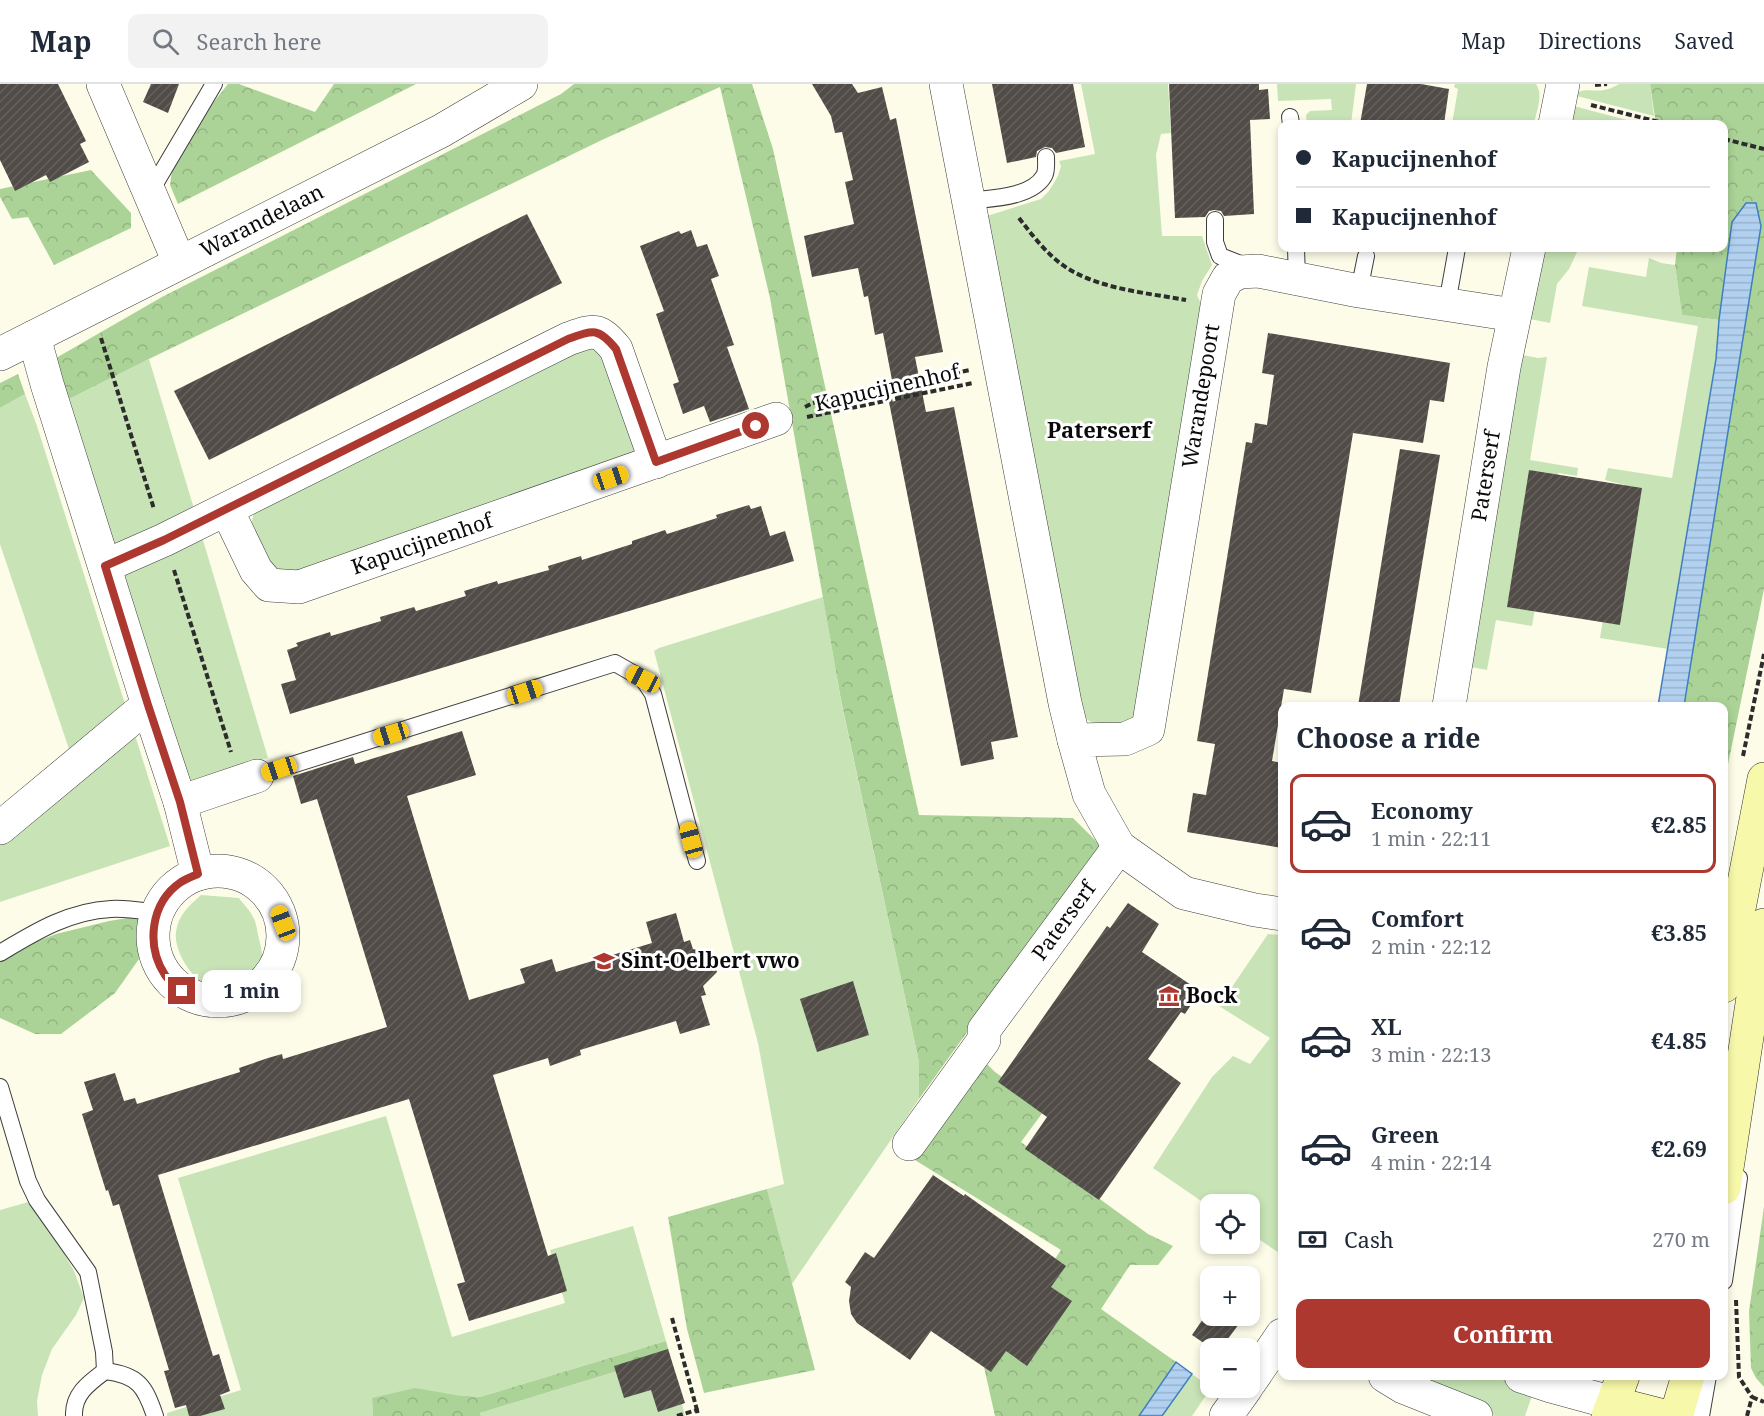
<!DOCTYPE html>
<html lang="en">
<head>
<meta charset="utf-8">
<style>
	body { margin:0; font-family:"Noto Serif",serif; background:#f2f2f3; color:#1f2937; height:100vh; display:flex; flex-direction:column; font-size:22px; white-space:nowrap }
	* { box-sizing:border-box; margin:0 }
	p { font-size:20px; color:#747a83 }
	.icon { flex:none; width:33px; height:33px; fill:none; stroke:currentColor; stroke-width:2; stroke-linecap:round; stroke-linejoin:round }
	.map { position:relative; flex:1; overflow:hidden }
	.panel { position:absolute; left:1278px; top:618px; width:450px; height:678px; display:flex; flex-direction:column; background:#fff; border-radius:12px; box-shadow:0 3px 9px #0003 }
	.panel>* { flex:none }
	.banner { position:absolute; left:1278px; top:36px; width:450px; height:132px; border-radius:12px; box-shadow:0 3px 9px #0003; display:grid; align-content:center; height:132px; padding:0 18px; background:#fff }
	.tools { position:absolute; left:1200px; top:1110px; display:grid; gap:12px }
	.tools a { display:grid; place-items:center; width:60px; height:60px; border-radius:12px; background:#fff; box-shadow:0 3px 9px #0003; font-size:30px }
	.end { position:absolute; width:27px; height:27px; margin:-14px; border:8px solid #ad382f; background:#fff; box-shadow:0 0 0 3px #fff }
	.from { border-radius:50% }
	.bubble { position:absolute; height:42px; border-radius:12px; background:#fff; box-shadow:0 3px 9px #0003; font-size:20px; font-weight:700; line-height:42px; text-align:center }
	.car { position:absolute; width:18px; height:36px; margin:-18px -9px; border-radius:8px; box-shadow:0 0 4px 2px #0007; background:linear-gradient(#f5c518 24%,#345 0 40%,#f5c518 0 76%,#345 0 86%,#f5c518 0) }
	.banner b { display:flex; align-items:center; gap:21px; height:57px; font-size:22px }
	.banner b+b { border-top:2px solid #e0e1e3 }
	.banner i { width:15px; height:15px; background:#1f2937 }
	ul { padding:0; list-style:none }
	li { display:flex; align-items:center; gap:18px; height:99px; margin:0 12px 9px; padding:0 6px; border:3px solid transparent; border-radius:12px }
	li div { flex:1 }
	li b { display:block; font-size:22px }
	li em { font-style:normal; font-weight:700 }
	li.on { border-color:#ad382f }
	li>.icon { width:54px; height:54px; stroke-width:1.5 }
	h2 { padding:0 18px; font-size:27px; line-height:72px }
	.pay { display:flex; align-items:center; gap:15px; height:66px; padding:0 18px; font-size:22px }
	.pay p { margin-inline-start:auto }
	.primary-button { display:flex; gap:12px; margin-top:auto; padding:12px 18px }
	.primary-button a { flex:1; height:69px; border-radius:12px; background:#ad382f; color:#fff; font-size:24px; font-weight:700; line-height:69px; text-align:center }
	header { display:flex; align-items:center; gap:36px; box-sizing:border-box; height:84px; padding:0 30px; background:#fff; border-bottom:2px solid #e0e1e3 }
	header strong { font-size:28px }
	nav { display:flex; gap:33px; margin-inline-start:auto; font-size:21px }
	.search { width:420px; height:54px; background:#f2f2f3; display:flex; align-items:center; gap:15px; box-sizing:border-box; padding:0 21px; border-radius:12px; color:#747a83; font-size:22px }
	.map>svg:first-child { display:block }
	.green { fill:#c8e4b6 }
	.forest { fill:url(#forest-crowns) }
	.water { fill:url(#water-rules); stroke:#3f7ec1; stroke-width:1.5 }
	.building { fill:url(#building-hatch) }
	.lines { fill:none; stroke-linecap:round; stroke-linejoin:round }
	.lane-casing { stroke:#3d3d3d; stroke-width:18 }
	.street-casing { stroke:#3d3d3d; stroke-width:34 }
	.secondary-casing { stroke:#2c2c2c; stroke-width:34 }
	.path { stroke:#2c2c2c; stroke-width:4; stroke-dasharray:6 3; stroke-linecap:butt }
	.lane { stroke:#fff; stroke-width:16 }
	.street { stroke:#fff; stroke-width:33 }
	.secondary { stroke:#f7f8a9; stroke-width:33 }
	.route { stroke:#ad382f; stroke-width:8 }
	.labels { text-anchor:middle; stroke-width:6; stroke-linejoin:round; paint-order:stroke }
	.street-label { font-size:21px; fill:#0a0a0a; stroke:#fff }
	.poi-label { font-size:21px; font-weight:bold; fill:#0a0a0a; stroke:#fff; text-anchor:start }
	.neighbourhood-label { font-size:22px; font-weight:bold; fill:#0a0a0a; stroke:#fff }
</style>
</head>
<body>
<header>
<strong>Map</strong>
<div class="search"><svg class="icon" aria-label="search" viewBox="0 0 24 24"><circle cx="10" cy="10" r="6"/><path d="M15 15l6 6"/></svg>Search here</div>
<nav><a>Map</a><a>Directions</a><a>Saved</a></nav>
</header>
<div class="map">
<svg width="1764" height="1332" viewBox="0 0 1764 1332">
	<defs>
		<pattern id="forest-crowns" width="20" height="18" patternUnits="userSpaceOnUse" patternTransform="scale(1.5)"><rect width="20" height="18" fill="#abd397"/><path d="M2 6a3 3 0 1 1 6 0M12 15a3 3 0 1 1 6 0" fill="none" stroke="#92b481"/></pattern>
		<pattern id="water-rules" width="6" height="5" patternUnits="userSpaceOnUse" patternTransform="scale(1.5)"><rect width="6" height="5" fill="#b2d1f0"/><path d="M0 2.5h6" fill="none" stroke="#98b2cc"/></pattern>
		<pattern id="building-hatch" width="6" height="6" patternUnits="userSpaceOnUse" patternTransform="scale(1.5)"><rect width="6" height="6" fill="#514c47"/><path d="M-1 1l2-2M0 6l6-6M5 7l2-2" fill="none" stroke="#65615d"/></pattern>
	</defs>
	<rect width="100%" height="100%" fill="#fdfce9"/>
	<g class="green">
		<path d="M1081 0H1168L1171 49 1161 50 1156 71 1162 152H1202L1212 181 1202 197 1197 211 1203 225 1140 620 1131 639C1111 641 1098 646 1083 632L987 132 1041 115 1049 107 1058 92 1061 82 1059 77 1095 70Z"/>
		<polygon points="1277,0 1356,0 1351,40 1330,40 1329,38 1307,39 1306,31 1310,27 1332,26 1331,15 1278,17"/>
		<path d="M1455 0H1536C1544 11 1536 28 1534 40H1452L1458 5 1454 3Z"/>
		<path d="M1619 0H1650L1654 32 1573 11C1583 3 1592 8 1604 6 1610 5 1614 3 1619 0Z"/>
		<polygon points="1570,21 1638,39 1649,40 1566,40"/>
		<polygon points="1540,164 1579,164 1569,185 1557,200 1550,239 1525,234"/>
		<polygon points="1649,174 1661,179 1675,181 1682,231 1719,236 1716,275 1668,565 1600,554 1625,401 1605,396 1608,384 1672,394 1698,242 1582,222 1589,183 1646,193"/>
		<polygon points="581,260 597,265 621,316 636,373 289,493 274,490 251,442 256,418"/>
		<polygon points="1518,270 1538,274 1547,273 1530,376 1578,384 1577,392 1558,389 1532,542 1496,536 1487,586 1466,582"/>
		<polygon points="149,275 195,428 113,461 67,316"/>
		<polygon points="25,310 37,342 125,620 69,665 0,460 0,324"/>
		<polygon points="200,446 268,674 184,700 122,489"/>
		<polygon points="823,513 841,617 919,978 919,1015 792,1200 767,1105 784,1100 758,959 654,567 659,564"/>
		<polygon points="134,648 170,762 0,818 0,756"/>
		<path d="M201 811 239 814C243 820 250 826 253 833 256 838 257 845 258 851 264 873 267 891 242 900 235 903 228 906 220 906 197 905 173 869 176 848 178 831 189 822 201 811Z"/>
		<polygon points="1268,850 1282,851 1282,1171 1250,1149 1250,1120 1210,1120 1210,1123 1153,1084 1212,993 1233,972 1250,980 1270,954 1219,922"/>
		<polygon points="386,1032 452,1253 565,1219 550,1166 633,1142 666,1257 480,1313 455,1311 372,1314 373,1332 167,1332 167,1329 241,1306 178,1094"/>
		<polygon points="39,1115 57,1157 74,1187 84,1214 76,1231 52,1265 42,1291 37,1317 38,1332 0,1332 0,1126"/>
		<polygon points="670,1271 685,1332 481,1332 480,1329"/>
		<polygon points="1192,1290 1211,1304 1192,1332 1162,1332"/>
		<polygon points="1410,1292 1490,1292 1534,1306 1525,1332 1495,1332 1465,1320"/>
	</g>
	<g class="forest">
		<polygon points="228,0 239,0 315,28 334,0 416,0 178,120 170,101 172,86 212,20"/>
		<polygon points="574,0 752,0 773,65 919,731 1073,734 1101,762 919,1015 919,978 841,616 770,214 720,3 604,55 149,275 67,316 56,274 162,213 561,10"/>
		<polygon points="1650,0 1764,0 1764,505 1724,700 1724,622 1684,622 1699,521 1732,138 1719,236 1682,231 1675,181 1677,164 1724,164 1724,40 1656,40"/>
		<polygon points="91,86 131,129 131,144 54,181 28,133 12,135 0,113 0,105"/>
		<polygon points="18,290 25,310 0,324 0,299"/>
		<polygon points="140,832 136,844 139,875 115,909 61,950 35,950 0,934 0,875 5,870 56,850 109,837"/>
		<polygon points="982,975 995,988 1046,1024 1021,1058 1148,1150 1173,1162 1158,1181 1130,1181 1101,1225 1176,1278 1139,1332 995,1332 984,1283 1061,1166 910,1073"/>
		<polygon points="767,1105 815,1286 704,1309 687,1245 668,1133"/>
		<polygon points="1764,1123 1764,1303 1756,1294 1751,1284 1749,1227"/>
		<polygon points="666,1257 670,1271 480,1329 481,1332 373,1332 372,1314 415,1304 455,1311 480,1313"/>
	</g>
	<g class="water">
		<polygon points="1746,119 1756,119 1761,142 1684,622 1658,622 1716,275 1719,236 1732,138"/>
		<polygon points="1176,1278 1192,1290 1162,1332 1139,1332"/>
	</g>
	<g class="building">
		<polygon points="0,0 58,0 86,57 80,60 89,78 50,98 46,91 15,107 0,76"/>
		<polygon points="151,0 179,0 168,29 143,18"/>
		<polygon points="812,0 852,0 858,9 882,3 890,36 896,34 943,268 915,273 926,328 954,323 1018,653 991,658 994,675 961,682 889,318 896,317 883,249 875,251 868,212 864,213 858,184 812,193 804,152 854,140 845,98 853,96 842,48 835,49 831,32"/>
		<polygon points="992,0 1073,0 1085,63 1056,69 1052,64 1045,63 1037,67 1036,73 1007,79"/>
		<polygon points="1169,0 1259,0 1259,6 1268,5 1270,35 1250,36 1254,130 1224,132 1221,127 1214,126 1209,127 1205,133 1175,134"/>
		<polygon points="1367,0 1421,0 1449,5 1444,40 1360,40"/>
		<polygon points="527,130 562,199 209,376 174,307"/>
		<polygon points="691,146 697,163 707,160 719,192 711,195 734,261 727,263 749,325 710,338 704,322 683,330 673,300 679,298 656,230 664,227 640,162 679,147 681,150"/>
		<polygon points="1268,249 1450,279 1444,318 1430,316 1423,359 1353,349 1311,609 1284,605 1272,677 1282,679 1282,764 1187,748 1193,709 1206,711 1215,660 1197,657 1246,358 1252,359 1255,339 1267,341 1274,291 1262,289"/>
		<polygon points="1400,365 1440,371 1408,565 1399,622 1358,622"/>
		<polygon points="1529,386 1642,404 1620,541 1507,523"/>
		<polygon points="749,421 751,425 761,422 770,452 785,447 794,477 290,630 281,600 296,596 287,566 298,562 296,559 330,548 331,552 381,537 380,533 414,523 416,527 466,512 464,507 497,497 498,500 549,486 548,482 581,472 582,476 632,460 632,457 665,446 667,450 717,434 716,431"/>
		<polygon points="462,647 476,691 407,712 469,916 525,899 520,885 552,875 556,888 652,859 646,838 676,829 684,858 690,856 693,865 711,869 717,888 703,902 706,911 701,912 710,941 680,950 676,937 580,966 581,971 550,982 548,974 493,991 548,1172 556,1169 567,1207 469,1237 457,1200 465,1198 409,1015 158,1091 213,1272 219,1270 230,1307 220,1311 225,1325 200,1332 189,1332 186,1321 175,1324 164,1287 169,1286 119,1120 113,1122 108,1106 106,1107 82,1030 93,1026 84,998 115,989 124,1017 135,1014 137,1020 240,988 239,984 268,974 282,970 283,975 387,943 317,715 301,720 293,692 353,673 355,680"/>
		<polygon points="1128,819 1159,840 1142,868 1200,907 1185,930 1181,928 1148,975 1181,999 1099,1116 1025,1065 1047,1033 998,998 1107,842 1110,844"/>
		<polygon points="853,897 869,951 817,968 800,915"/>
		<polygon points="933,1091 964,1112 965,1110 1066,1182 1051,1203 1072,1217 1027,1282 1006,1267 991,1288 931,1247 910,1276 857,1239 851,1230 849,1217 851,1203 845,1198 865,1168 874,1174"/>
		<polygon points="1205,1232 1245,1232 1221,1264 1211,1264 1192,1251"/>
		<polygon points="668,1265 685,1319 658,1328 651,1306 624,1314 614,1282"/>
	</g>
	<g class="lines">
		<defs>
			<g id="lane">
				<polyline points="1290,33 1291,40"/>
				<polyline points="149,110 214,0"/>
				<path d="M968 117C991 114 1031 114 1044 92 1047 87 1046 79 1046 73"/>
				<polyline points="1215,136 1215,158 1220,172 1248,183"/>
				<polyline points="1296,164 1297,195"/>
				<polyline points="1359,207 1366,172"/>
				<polyline points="1447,220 1457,164"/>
				<polyline points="257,692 615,579 643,595 653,610 697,777"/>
				<path d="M0 869C35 848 69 827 111 825 127 824 142 827 157 829"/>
				<polyline points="0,1003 28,1097 37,1116 88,1188 104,1268 105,1287"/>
				<polyline points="1724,1197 1739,1094"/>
				<path d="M74 1332C73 1310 89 1299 105 1287 138 1291 145 1302 155 1332"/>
				<polyline points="1701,1332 1708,1292"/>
			</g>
			<g id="street">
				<polyline points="103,0 179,178"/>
				<polyline points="946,0 1065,619 1074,656"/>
				<polyline points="1555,40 1563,0"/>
				<polyline points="34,253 47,300 148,621 180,718 198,790"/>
				<polyline points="0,270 441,47 521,0"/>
				<polyline points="227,426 256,486 269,501 299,503 776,335"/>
				<path d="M105 482 164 456 568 255C593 246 598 243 616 265L656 378"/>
				<polyline points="1449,622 1504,283 1529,164"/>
				<polyline points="180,718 257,692"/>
				<polyline points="0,744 148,621"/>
				<circle cx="218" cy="852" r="65"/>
				<polyline points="1282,830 1255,826 1184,809 1119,763 1089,710 1074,656 1125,655 1148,645 1219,210 1228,194 1240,188 1258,187 1359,207 1514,231"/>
				<polyline points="909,1060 984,956 984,946 1119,763"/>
				<polyline points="1385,1292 1403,1303 1476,1332"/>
				<polyline points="1521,1292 1551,1302 1613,1319"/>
				<polyline points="1250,1298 1282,1251"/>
				<polyline points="1226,1332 1246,1304"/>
			</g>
			<g id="secondary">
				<polyline points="1724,902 1764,695"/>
				<polyline points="1724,1104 1764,841"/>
				<polyline points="1613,1319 1664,1332"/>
				<polyline points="1608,1332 1623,1292"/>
				<polyline points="1676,1332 1688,1292"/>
			</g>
		</defs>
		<use href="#lane" class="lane-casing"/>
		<use href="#street" class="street-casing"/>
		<use href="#secondary" class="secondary-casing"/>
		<g class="path">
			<polyline points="1595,1 1607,0"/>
			<polyline points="1591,21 1667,40"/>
			<polyline points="1724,55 1764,65"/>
			<path d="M1019 134C1033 152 1047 171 1067 184 1100 205 1147 209 1186 216"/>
			<polyline points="101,254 154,425"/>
			<polyline points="805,323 813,319 970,286"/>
			<polyline points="807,333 973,299"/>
			<polyline points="174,486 231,668"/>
			<polyline points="1743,672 1764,570"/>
			<polyline points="1736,1216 1739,1293 1752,1313"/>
			<polyline points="672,1234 697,1326"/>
			<polyline points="1752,1313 1764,1318"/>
			<polyline points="677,1332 697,1326 698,1332"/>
			<polyline points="1747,1332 1752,1313"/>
		</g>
		<use href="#lane" class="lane"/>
		<use href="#street" class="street"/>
		<use href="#secondary" class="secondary"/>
	</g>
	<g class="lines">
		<path class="route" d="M182 907C177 902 169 897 165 891 146 862 150 819 181 798 186 795 193 792 198 790L180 718 148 621 105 482 164 456 568 255C593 246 598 243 616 265L656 378 756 342"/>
	</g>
	<defs>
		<symbol id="school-bare" viewBox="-9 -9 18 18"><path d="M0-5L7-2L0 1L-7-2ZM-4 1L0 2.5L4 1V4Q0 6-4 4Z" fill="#ad382f" stroke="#fff" stroke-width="2.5" paint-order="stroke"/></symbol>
		<symbol id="museum-bare" viewBox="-9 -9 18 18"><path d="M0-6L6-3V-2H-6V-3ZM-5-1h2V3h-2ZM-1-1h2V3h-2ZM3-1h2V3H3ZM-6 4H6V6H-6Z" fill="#ad382f" stroke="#fff" stroke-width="2.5" paint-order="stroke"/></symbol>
	</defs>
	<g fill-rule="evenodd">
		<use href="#school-bare" x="589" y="862" width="30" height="30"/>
		<use href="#museum-bare" x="1154" y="897" width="30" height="30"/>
	</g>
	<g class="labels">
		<g class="street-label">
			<text transform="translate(262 137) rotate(-27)" y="7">Warandelaan</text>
			<text transform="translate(887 304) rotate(-13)" y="7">Kapucijnenhof</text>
			<text transform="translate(1201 312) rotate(-81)" y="7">Warandepoort</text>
			<text transform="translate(1486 392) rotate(-81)" y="7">Paterserf</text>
			<text transform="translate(422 460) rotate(-19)" y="7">Kapucijnenhof</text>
			<text transform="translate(1064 837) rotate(-54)" y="7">Paterserf</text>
		</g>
		<g class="poi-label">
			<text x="621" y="884">Sint-Oelbert vwo</text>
			<text x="1186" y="919">Bock</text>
		</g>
		<g class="neighbourhood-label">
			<text x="1099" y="354">Paterserf</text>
		</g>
	</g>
</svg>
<div class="tools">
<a><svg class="icon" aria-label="locate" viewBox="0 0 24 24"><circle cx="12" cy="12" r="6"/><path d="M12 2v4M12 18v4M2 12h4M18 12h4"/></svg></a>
<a>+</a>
<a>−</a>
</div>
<i class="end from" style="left:756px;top:342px"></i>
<i class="end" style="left:182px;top:907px"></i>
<div class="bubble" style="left:202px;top:886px;width:99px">1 min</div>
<i class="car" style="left:611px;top:394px;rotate:71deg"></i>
<i class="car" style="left:643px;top:595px;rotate:298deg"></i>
<i class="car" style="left:525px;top:608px;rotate:72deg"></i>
<i class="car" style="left:391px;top:650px;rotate:253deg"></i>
<i class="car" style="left:279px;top:685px;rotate:252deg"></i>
<i class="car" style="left:691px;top:756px;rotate:345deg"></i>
<i class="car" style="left:283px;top:839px;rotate:339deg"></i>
<div class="banner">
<b><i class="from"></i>Kapucijnenhof</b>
<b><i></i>Kapucijnenhof</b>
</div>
<section class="panel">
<h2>Choose a ride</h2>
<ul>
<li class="on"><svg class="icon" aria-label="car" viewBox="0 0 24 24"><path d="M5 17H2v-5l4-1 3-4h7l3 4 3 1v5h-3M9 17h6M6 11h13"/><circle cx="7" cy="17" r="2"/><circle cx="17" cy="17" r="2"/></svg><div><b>Economy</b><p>1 min · 22:11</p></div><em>€2.85</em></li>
<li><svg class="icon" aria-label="car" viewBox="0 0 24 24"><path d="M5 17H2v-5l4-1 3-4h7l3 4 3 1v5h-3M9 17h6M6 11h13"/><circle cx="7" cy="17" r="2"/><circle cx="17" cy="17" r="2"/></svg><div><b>Comfort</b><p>2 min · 22:12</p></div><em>€3.85</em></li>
<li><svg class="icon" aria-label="car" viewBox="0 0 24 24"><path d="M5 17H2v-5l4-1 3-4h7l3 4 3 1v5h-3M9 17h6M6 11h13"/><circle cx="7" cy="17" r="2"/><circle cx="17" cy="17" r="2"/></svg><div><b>XL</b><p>3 min · 22:13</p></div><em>€4.85</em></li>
<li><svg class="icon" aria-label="car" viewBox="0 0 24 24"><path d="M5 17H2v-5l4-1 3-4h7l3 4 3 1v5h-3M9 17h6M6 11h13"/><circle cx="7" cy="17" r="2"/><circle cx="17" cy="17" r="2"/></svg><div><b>Green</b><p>4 min · 22:14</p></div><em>€2.69</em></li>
</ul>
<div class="pay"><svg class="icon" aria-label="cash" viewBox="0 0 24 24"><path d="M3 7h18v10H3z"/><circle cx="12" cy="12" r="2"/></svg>Cash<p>270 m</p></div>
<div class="primary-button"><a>Confirm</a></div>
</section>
</div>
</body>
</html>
